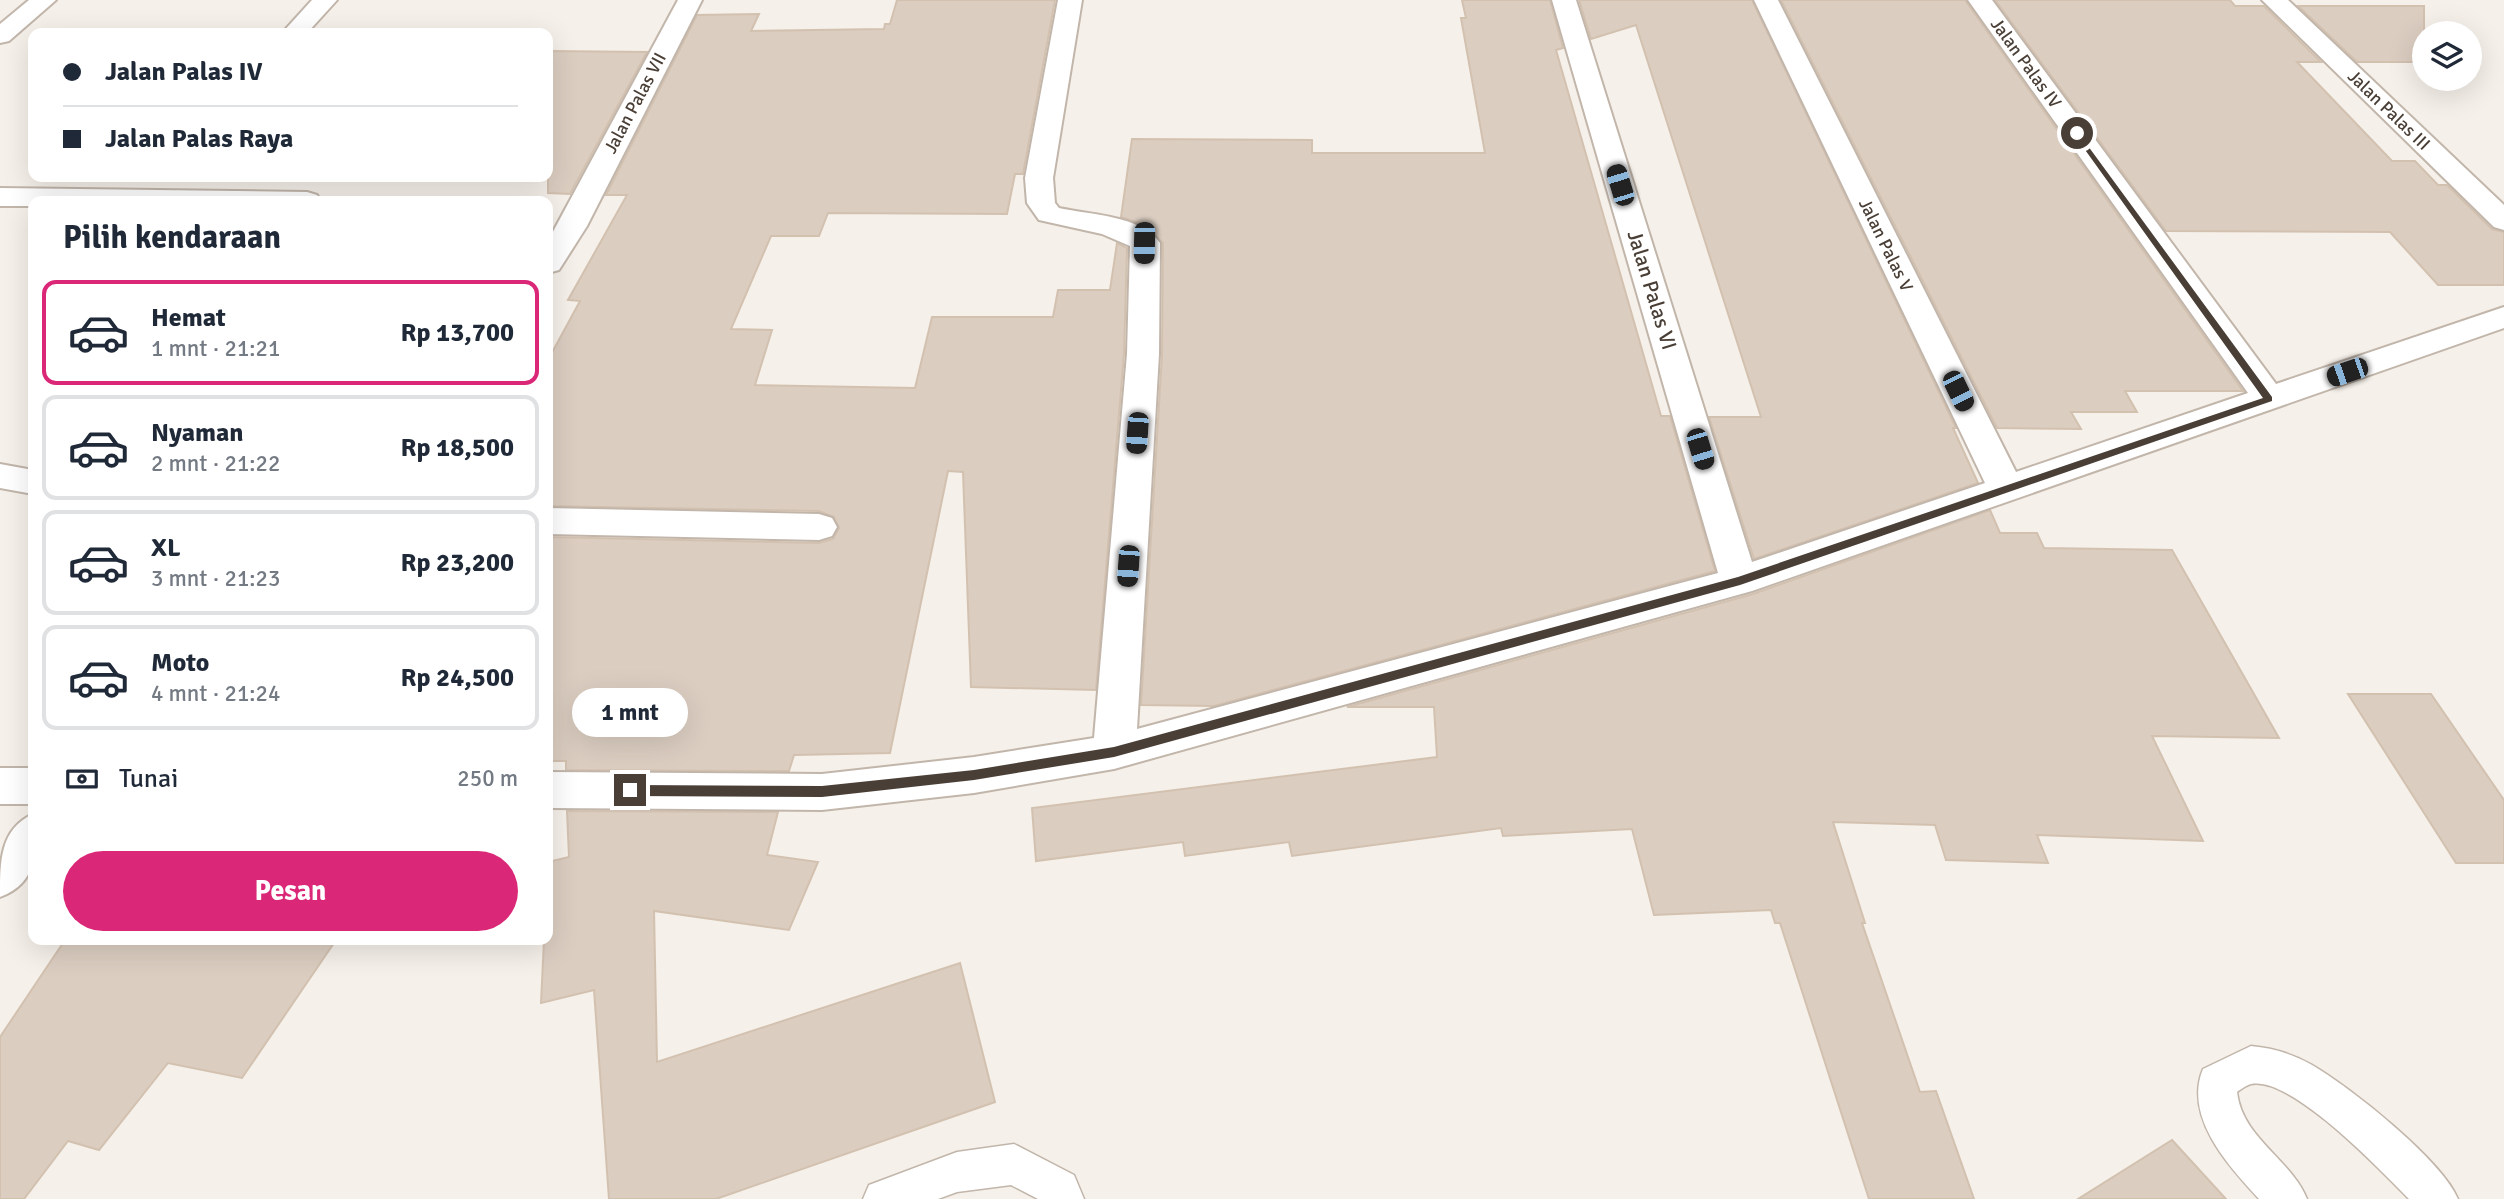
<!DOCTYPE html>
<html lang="id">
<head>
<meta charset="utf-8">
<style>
	body { margin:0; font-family:Signika,sans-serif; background:#f2f2f3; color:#1f2937; height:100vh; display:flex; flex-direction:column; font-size:26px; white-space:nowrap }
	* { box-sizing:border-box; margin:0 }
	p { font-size:23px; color:#747a83 }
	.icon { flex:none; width:38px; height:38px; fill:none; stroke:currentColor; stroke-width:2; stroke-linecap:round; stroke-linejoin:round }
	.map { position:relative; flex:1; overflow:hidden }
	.drawer { position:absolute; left:28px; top:196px; width:525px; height:749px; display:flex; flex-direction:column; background:#fff; border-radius:14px; box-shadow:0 7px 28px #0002 }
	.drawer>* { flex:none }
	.banner { position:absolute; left:28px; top:28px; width:525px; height:154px; border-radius:14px; box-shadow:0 7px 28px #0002; display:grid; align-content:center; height:154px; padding:0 35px; background:#fff }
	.controls { position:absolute; left:2412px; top:21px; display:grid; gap:14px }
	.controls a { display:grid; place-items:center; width:70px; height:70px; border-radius:50%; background:#fff; box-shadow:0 7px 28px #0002; font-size:35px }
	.end { position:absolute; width:32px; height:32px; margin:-16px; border:9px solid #4a3f36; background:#fff; box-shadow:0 0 0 4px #fff }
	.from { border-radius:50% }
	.bubble { position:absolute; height:49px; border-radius:24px; background:#fff; box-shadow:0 7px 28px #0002; font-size:23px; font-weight:700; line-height:49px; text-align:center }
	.car { position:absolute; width:21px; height:42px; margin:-21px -10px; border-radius:9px; box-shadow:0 0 5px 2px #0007; background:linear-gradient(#222 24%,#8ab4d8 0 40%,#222 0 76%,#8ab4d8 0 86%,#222 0) }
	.banner b { display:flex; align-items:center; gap:24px; height:66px; font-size:26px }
	.banner b+b { border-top:2px solid #e0e1e3 }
	.banner i { width:18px; height:18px; background:#1f2937 }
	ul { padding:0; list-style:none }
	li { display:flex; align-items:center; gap:21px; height:105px; margin:0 14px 10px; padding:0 21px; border:4px solid #e0e1e3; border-radius:14px }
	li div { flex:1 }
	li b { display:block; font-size:26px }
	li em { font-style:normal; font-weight:700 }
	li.on { border-color:#db2777 }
	li>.icon { width:63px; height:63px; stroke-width:1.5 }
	h2 { padding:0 35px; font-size:32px; line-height:84px }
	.pay { display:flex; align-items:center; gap:18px; height:77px; padding:0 35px; font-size:26px }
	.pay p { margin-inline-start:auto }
	.primary-button { display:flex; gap:14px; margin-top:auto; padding:14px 35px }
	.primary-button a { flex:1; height:80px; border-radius:42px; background:#db2777; color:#fff; font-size:28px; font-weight:700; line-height:80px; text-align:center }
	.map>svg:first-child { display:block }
	.building { fill:#dbcdc0; stroke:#d3c1b0; stroke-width:2 }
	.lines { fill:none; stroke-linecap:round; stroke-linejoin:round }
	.service-casing { stroke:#c2b6ab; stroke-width:3 }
	.minor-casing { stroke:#c2b6ab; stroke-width:4 }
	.service { fill:#fff; fill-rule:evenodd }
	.minor { fill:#fff; fill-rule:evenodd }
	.route { fill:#4a3f36 }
	.labels { text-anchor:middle; stroke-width:5; stroke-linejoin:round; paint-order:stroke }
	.far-street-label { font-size:18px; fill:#4a3f36; stroke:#fff }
	.street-label { font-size:21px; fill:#4a3f36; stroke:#fff }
</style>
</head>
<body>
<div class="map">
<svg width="2504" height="1199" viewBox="0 0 2504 1199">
	<rect width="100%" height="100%" fill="#f5f0e9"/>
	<g class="building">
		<polygon points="897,0 1055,0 1023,174 1015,174 1007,214 828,213 819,236 771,236 731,329 772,330 755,385 915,388 932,317 1053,317 1058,290 1110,290 1117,243 1127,248 1124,354 1096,690 971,687 963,472 948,471 890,753 794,755 789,771 566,770 566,761 548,761 548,537 819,543 833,539 839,528 834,517 819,511 548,506 548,360 580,301 568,300 627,195 606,195 697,15 759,14 751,31 884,29 885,24 890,24"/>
		<polygon points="1462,0 1550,0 1563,48 1556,50 1661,416 1670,416 1715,571 1214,706 1141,705 1162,354 1163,243 1142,224 1121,217 1132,139 1312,140 1312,153 1485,153 1461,18 1466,18"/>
		<polygon points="1579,0 1752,0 1956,428 1953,428 1978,483 1754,559 1709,417 1761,417 1636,25 1591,39"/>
		<polygon points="1781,0 1965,0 2243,391 2125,391 2137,412 2071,412 2081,429 1997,428"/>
		<polygon points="1995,0 2230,0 2235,6 2264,6 2321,62 2297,62 2392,161 2415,161 2438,185 2447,185 2492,229 2504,232 2504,285 2438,285 2390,232 2166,231"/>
		<polygon points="2298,6 2424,6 2424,62 2357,62"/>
		<polygon points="548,51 647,52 570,194 548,193"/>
		<polygon points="1990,510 2000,533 2037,533 2044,548 2172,550 2279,738 2152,736 2203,841 2037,835 2048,863 1946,860 1935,825 1833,822 1865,923 1862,923 1920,1092 1936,1091 1974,1199 1869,1199 1780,923 1775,923 1771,910 1654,915 1632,829 1503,836 1501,828 1292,856 1289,842 1185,856 1183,842 1036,861 1032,808 1437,757 1434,707 1347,707 1753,594"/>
		<polygon points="2348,694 2431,694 2504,800 2504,863 2456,863"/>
		<polygon points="567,811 778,812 767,855 818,862 789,930 654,911 657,1062 960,963 995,1102 716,1199 609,1199 594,990 541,1003 544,940 548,940 548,862 569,857"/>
		<polygon points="65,940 336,940 242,1078 168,1063 99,1150 68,1141 24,1199 0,1199 0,1037"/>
		<polygon points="2172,1140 2226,1199 2078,1199"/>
	</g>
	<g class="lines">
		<defs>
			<g id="service">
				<path d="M2251 1046C2273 1048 2293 1054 2312 1065 2350 1087 2442 1160 2458 1199H2409C2381 1171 2292 1076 2251 1084 2247 1085 2241 1089 2237 1092 2242 1138 2291 1159 2307 1199H2259C2229 1166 2183 1117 2203 1069Z"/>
				<polygon points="1014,1144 1074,1175 1084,1199 1038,1199 1011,1185 957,1192 938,1199 863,1199 869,1185 957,1152"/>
			</g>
			<g id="minor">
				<polygon points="29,0 56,0 9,41 0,43 0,24"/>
				<polygon points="312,0 337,0 307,33 282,33"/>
				<polygon points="678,0 702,0 587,226 559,270 548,273 548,241"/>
				<path d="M1058 0H1082L1053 178 1055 203 1059 208C1090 215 1141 215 1160 243L1159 354 1137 729 1718 573 1552 0H1576L1752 562 1985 483 1754 0H1778L2016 472 2248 393 1968 0H1992L2276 384 2504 307V328L1752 591 1114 769 974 793 822 810 548 808V772L822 774 974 757 1094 738 1127 354 1130 246 1102 234 1039 220 1027 203 1025 178Z"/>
				<polygon points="2262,0 2288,0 2504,205 2504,230 2494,227"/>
				<polygon points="0,188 307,192 317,195 321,201 33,201 33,206 0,206"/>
				<polygon points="0,464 33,470 33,494 0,488"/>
				<polygon points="548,508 819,514 832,518 837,527 832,536 819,540 548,534"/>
				<rect x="0" y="768" width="33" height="36"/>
				<path d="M33 814C35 850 40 882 0 897 0 861 0 829 33 814Z"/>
			</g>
		</defs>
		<use href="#service" class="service-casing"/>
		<use href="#minor" class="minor-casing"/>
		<use href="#service" class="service"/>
		<use href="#minor" class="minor"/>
	</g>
	<polygon class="route" points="2077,131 2272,397 2272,401 1740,585 1114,757 974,780 822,797 630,796 624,790 630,785 822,786 974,770 1114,747 1738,577 2263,398 2073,133"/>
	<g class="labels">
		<g class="far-street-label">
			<text transform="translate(2026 63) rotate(54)" y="6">Jalan Palas IV</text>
			<text transform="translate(635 103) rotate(-62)" y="6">Jalan Palas VII</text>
			<text transform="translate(2389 110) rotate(44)" y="6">Jalan Palas III</text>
			<text transform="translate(1886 245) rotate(64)" y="6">Jalan Palas V</text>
		</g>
		<g class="street-label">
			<text transform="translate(1652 290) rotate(73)" y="7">Jalan Palas VI</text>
		</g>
	</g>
</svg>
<div class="controls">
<a><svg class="icon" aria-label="layers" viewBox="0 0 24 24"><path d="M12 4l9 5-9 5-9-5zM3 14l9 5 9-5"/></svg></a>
</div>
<i class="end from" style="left:2077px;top:133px"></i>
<i class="end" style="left:630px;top:790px"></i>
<div class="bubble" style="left:572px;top:688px;width:116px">1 mnt</div>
<i class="car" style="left:1620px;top:185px;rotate:343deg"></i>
<i class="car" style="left:1144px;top:243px;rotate:181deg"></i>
<i class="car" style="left:2347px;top:372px;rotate:251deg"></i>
<i class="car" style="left:1958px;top:391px;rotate:154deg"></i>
<i class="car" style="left:1137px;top:433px;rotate:184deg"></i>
<i class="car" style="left:1700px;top:449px;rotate:163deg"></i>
<i class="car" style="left:1128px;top:566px;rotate:184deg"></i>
<div class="banner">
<b><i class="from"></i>Jalan Palas IV</b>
<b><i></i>Jalan Palas Raya</b>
</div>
<section class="drawer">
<h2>Pilih kendaraan</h2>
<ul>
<li class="on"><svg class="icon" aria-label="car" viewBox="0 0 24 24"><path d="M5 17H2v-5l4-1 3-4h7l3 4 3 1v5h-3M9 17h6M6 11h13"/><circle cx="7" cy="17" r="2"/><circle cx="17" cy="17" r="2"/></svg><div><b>Hemat</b><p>1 mnt · 21:21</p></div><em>Rp 13,700</em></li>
<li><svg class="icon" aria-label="car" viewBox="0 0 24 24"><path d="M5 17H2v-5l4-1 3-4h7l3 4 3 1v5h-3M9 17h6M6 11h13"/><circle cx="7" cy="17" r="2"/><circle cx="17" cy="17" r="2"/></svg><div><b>Nyaman</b><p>2 mnt · 21:22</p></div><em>Rp 18,500</em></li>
<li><svg class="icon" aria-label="car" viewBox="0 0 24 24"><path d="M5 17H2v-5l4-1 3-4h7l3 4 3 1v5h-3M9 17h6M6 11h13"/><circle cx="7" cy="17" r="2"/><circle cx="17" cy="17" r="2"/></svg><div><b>XL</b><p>3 mnt · 21:23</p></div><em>Rp 23,200</em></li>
<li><svg class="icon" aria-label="car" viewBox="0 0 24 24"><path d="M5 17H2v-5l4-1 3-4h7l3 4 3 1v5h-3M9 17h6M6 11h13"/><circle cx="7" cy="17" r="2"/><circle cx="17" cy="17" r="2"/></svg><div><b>Moto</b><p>4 mnt · 21:24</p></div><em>Rp 24,500</em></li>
</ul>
<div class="pay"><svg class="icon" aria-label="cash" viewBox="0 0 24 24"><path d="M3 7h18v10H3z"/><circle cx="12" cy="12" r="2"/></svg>Tunai<p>250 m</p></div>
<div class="primary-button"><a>Pesan</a></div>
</section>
</div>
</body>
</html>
